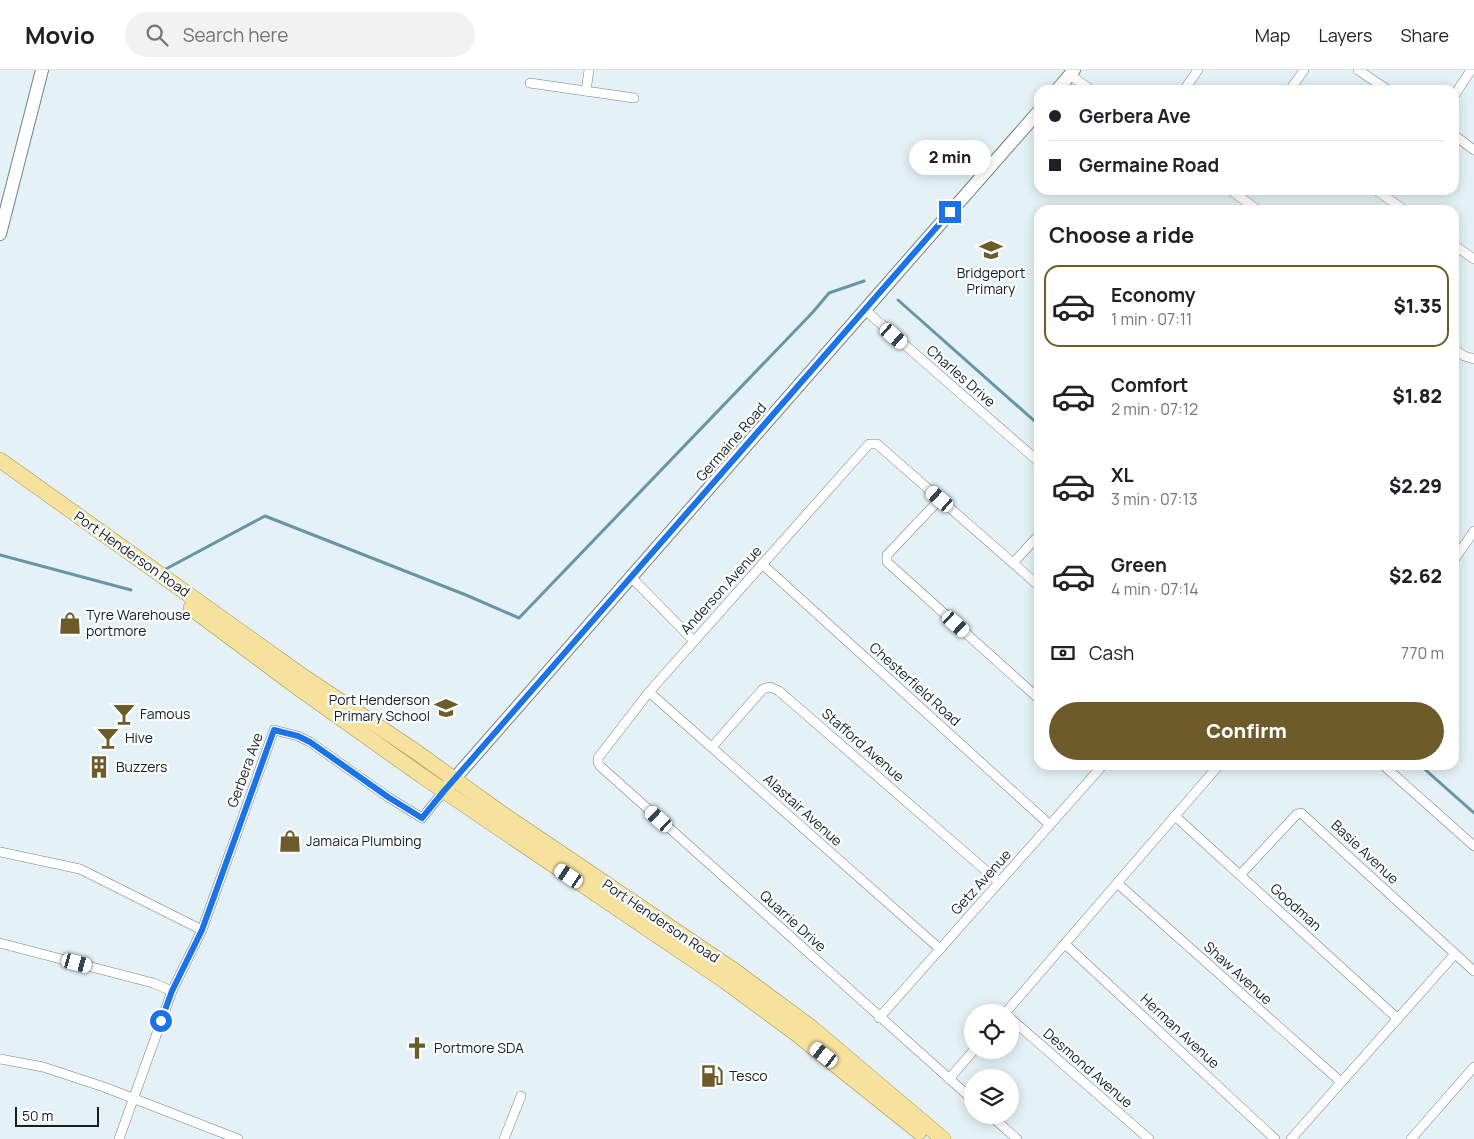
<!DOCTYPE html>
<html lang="en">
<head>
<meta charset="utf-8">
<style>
	body { margin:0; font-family:Manrope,sans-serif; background:#f2f2f2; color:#202124; height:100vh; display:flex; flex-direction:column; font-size:19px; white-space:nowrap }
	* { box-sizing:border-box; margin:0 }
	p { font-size:16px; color:#757577 }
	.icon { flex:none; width:28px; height:28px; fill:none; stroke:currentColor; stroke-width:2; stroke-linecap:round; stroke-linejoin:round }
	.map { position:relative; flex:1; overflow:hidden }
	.side { position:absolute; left:1034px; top:135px; width:425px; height:565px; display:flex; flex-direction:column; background:#fff; border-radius:15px; box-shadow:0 2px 12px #0003 }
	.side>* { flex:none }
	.top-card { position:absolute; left:1034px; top:15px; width:425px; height:110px; border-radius:15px; box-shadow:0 2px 12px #0003; display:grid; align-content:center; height:110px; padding:0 15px; background:#fff }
	.controls { position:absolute; left:964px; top:934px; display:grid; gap:10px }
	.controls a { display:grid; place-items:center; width:55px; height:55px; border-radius:50%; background:#fff; box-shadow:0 2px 12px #0003; font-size:25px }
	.scale { position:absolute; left:15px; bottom:12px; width:84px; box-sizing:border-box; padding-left:5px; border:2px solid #191e20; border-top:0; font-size:14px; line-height:18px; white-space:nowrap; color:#191e20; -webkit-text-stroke:4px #fafdfe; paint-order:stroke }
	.end { position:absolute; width:22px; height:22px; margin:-11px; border:6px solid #1a73e8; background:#fff; box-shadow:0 0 0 2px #fff }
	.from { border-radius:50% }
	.bubble { position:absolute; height:35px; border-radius:18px; background:#fff; box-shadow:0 2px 12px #0003; font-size:16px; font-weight:800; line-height:35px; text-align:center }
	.car { position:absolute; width:15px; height:30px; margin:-15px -8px; border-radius:6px; box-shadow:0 0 4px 1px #0007; background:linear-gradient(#fff 24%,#345 0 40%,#fff 0 76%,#345 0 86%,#fff 0) }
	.top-card b { display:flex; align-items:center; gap:18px; height:48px; font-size:19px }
	.top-card b+b { border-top:1px solid #e0e0e0 }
	.top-card i { width:12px; height:12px; background:#202124 }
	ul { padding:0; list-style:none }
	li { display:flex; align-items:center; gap:15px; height:82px; margin:0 10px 8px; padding:0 5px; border:2px solid transparent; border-radius:15px }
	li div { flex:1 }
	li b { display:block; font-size:19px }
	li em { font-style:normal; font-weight:800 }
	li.active { border-color:#6d5c2a }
	li>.icon { width:45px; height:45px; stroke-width:1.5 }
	h2 { padding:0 15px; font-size:22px; line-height:60px }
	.pay { display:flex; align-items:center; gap:12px; height:55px; padding:0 15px; font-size:19px }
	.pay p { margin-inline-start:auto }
	.button { display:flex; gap:10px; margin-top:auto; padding:10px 15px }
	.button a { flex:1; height:58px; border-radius:30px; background:#6d5c2a; color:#fff; font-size:20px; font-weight:800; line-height:58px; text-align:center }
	header { display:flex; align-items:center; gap:30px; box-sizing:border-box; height:70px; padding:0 25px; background:#fff; border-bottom:1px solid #e0e0e0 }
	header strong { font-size:24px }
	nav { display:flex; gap:28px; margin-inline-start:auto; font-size:18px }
	.search { width:350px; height:45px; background:#f2f2f2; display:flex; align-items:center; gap:12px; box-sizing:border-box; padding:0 18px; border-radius:28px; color:#757577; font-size:19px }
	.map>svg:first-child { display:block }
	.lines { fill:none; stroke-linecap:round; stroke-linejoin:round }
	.stream { stroke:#6895a4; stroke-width:3 }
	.street-casing { stroke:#748185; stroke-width:10 }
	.secondary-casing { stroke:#748185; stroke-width:14 }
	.primary-casing { stroke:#a69047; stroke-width:16 }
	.street { stroke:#fff; stroke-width:9 }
	.secondary { stroke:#fff; stroke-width:12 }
	.primary { stroke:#f7e29d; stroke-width:15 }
	.route { stroke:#1a73e8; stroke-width:6 }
	.labels { text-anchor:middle; stroke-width:4.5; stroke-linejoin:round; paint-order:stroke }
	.poi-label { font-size:14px; fill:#191e20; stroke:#fafdfe; text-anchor:start }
	.street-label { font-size:14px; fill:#191e20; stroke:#fafdfe }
</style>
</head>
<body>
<header>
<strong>Movio</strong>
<div class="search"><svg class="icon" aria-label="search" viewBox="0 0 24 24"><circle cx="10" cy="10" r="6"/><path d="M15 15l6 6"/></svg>Search here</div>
<nav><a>Map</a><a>Layers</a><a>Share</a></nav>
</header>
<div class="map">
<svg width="1474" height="1069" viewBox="0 0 1474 1069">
	<rect width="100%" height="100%" fill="#e4f2f7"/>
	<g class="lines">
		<g class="stream">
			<polyline points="898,230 1039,355"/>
			<polyline points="0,485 131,520"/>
			<polyline points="164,500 265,446 466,525 519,548 813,242 829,223 864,211"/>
			<polyline points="1420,695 1474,743"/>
		</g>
		<defs>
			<g id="street">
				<polyline points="1358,0 1388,20"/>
				<polyline points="1070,5 1091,20"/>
				<polyline points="530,13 634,28"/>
				<polyline points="1184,20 1198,0"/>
				<polyline points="1290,20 1304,0"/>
				<polyline points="586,21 589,0"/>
				<polyline points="1454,26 1471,0"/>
				<polyline points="1454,65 1474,80"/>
				<polyline points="1230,120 1258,140"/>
				<polyline points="1376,120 1404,140"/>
				<polyline points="1454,175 1474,189"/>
				<polyline points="865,240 1039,392"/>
				<polyline points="1454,279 1464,286 1474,289"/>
				<polyline points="940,429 887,485 887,492 1039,629"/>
				<polyline points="1454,490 1474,461"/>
				<polyline points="1013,493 1039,465"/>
				<polyline points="762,494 1050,755"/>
				<polyline points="632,508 694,571"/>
				<polyline points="649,622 940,879"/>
				<polyline points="712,677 763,619 770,617 779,621 999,812"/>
				<polyline points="1383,695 1474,776"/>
				<polyline points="1175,746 1398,949"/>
				<polyline points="0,782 80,799 202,860"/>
				<polyline points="1240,805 1297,744 1301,743 1474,901"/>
				<polyline points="1117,813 1341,1012"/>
				<polyline points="0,873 153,913 172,921"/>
				<polyline points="1065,874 1275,1069"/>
				<polyline points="1006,942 1219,695"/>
				<polyline points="879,948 1103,695"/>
				<polyline points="1010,948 1149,1069"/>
				<polyline points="0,989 43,997 104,1017 238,1069"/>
				<polyline points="949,1009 974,980"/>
				<polyline points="972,1029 600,696 598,692 598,688 649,622 869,374 877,374 1039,516"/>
				<polyline points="990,1045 1017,1069"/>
				<polyline points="119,1069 172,921 202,860 274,660 298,666 310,672 388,727 422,748 444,721"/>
				<polyline points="504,1069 521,1026"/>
				<polyline points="1291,1069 1455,884"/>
				<polyline points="1411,1069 1474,997"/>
			</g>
			<g id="secondary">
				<polyline points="1057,20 1074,0"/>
				<polyline points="0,164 42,0"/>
				<polyline points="449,715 1039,41"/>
			</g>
			<g id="primary">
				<polyline points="0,390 304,607 415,681 504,745 735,901 812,958 943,1069"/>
				<polyline points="191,538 297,617 422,706 726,912 794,962 919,1062"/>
			</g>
		</defs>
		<use href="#street" class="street-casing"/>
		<use href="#secondary" class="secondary-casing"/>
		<use href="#primary" class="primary-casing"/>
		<use href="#street" class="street"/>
		<use href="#secondary" class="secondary"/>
		<use href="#primary" class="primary"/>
	</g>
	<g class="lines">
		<polyline class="route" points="161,951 172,921 202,860 274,660 298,666 310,672 388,727 422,748 444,721 950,142"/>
	</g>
	<defs>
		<symbol id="school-bare" viewBox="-9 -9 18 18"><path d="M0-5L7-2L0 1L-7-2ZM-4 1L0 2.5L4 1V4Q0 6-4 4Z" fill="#6d5c2a" stroke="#fafdfe" stroke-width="2.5" paint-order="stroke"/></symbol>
		<symbol id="shop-bare" viewBox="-9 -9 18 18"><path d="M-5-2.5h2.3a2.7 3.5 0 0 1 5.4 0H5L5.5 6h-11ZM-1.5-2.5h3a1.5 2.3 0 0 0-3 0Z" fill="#6d5c2a" stroke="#fafdfe" stroke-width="2.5" paint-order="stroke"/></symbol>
		<symbol id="bar-bare" viewBox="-9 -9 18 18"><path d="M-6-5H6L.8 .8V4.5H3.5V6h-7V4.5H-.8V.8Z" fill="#6d5c2a" stroke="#fafdfe" stroke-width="2.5" paint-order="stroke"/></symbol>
		<symbol id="building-bare" viewBox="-9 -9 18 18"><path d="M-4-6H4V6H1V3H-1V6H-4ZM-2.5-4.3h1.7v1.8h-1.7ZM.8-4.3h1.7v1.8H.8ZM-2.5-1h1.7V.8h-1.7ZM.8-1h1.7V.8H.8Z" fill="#6d5c2a" stroke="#fafdfe" stroke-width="2.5" paint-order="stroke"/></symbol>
		<symbol id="church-bare" viewBox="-9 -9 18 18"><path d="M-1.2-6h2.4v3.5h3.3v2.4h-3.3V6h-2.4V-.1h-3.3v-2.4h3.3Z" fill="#6d5c2a" stroke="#fafdfe" stroke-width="2.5" paint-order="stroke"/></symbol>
		<symbol id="fuel-bare" viewBox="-9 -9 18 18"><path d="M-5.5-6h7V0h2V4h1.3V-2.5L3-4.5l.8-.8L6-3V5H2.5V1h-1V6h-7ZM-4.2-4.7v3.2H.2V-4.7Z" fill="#6d5c2a" stroke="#fafdfe" stroke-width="2.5" paint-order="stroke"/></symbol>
	</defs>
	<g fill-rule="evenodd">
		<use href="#school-bare" x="975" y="164" width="32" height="32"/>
		<use href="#shop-bare" x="54" y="537" width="32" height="32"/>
		<use href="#school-bare" x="430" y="622" width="32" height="32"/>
		<use href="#bar-bare" x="108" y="628" width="32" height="32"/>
		<use href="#bar-bare" x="92" y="652" width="32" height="32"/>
		<use href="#building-bare" x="83" y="681" width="32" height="32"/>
		<use href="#shop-bare" x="274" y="755" width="32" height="32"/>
		<use href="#church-bare" x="401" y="962" width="32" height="32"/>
		<use href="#fuel-bare" x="696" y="990" width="32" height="32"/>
	</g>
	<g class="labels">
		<g class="poi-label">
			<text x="991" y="208" text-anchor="middle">Bridgeport<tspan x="991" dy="16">Primary</tspan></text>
			<text x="86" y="550">Tyre Warehouse<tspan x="86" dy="16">portmore</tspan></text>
			<text x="430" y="635" text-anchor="end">Port Henderson<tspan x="430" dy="16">Primary School</tspan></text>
			<text x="140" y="649">Famous</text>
			<text x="125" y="673">Hive</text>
			<text x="116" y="702">Buzzers</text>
			<text x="306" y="776">Jamaica Plumbing</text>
			<text x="434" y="983">Portmore SDA</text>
			<text x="729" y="1011">Tesco</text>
		</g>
		<g class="street-label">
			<text transform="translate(961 306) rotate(41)" y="5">Charles Drive</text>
			<text transform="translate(731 372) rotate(-49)" y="5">Germaine Road</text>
			<text transform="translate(132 484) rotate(35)" y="5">Port Henderson Road</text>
			<text transform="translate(721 520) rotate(-48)" y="5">Anderson Avenue</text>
			<text transform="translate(915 614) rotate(42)" y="5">Chesterfield Road</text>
			<text transform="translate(863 675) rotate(41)" y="5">Stafford Avenue</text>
			<text transform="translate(245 700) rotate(-70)" y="5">Gerbera Ave</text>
			<text transform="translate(803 740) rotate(42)" y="5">Alastair Avenue</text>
			<text transform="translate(1365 782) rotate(43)" y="5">Basie Avenue</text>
			<text transform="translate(981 812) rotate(-48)" y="5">Getz Avenue</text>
			<text transform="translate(1296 837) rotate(42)" y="5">Goodman</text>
			<text transform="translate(661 851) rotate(34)" y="5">Port Henderson Road</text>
			<text transform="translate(793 851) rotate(42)" y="5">Quarrie Drive</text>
			<text transform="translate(1238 903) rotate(42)" y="5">Shaw Avenue</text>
			<text transform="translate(1180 961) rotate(43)" y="5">Herman Avenue</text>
			<text transform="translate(1088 998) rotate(41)" y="5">Desmond Avenue</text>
		</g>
	</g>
</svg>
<div class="controls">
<a><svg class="icon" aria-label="locate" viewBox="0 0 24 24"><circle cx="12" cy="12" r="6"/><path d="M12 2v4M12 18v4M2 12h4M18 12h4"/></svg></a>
<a><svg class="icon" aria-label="layers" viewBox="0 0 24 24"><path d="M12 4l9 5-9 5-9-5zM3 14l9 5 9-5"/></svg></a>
</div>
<div class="scale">50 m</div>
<i class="end from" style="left:161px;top:951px"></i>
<i class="end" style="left:950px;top:142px"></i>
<div class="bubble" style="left:909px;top:70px;width:82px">2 min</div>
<i class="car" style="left:894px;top:266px;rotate:131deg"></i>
<i class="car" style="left:940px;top:429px;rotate:311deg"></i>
<i class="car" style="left:956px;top:554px;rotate:132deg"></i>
<i class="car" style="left:659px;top:749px;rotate:312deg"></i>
<i class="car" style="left:569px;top:806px;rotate:304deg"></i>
<i class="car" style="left:77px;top:893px;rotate:105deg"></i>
<i class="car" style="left:824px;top:985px;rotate:308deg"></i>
<div class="top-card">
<b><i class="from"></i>Gerbera Ave</b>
<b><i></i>Germaine Road</b>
</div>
<section class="side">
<h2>Choose a ride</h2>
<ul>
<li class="active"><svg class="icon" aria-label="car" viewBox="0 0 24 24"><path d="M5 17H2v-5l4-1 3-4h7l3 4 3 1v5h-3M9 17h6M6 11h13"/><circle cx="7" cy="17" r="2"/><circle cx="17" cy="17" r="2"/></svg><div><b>Economy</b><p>1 min · 07:11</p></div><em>$1.35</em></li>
<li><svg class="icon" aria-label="car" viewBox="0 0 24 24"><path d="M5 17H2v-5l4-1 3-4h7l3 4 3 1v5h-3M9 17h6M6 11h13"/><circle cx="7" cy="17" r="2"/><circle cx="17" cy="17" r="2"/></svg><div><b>Comfort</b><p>2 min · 07:12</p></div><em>$1.82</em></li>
<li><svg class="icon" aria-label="car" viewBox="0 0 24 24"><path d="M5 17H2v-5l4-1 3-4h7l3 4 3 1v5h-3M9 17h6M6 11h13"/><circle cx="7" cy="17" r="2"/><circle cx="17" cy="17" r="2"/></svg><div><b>XL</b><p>3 min · 07:13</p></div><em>$2.29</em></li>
<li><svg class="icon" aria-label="car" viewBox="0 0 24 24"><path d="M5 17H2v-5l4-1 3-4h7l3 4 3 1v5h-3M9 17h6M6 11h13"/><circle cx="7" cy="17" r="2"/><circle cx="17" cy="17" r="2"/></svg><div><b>Green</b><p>4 min · 07:14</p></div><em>$2.62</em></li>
</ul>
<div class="pay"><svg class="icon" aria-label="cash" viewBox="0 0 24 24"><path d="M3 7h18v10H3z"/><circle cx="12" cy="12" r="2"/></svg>Cash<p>770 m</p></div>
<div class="button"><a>Confirm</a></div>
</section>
</div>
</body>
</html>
